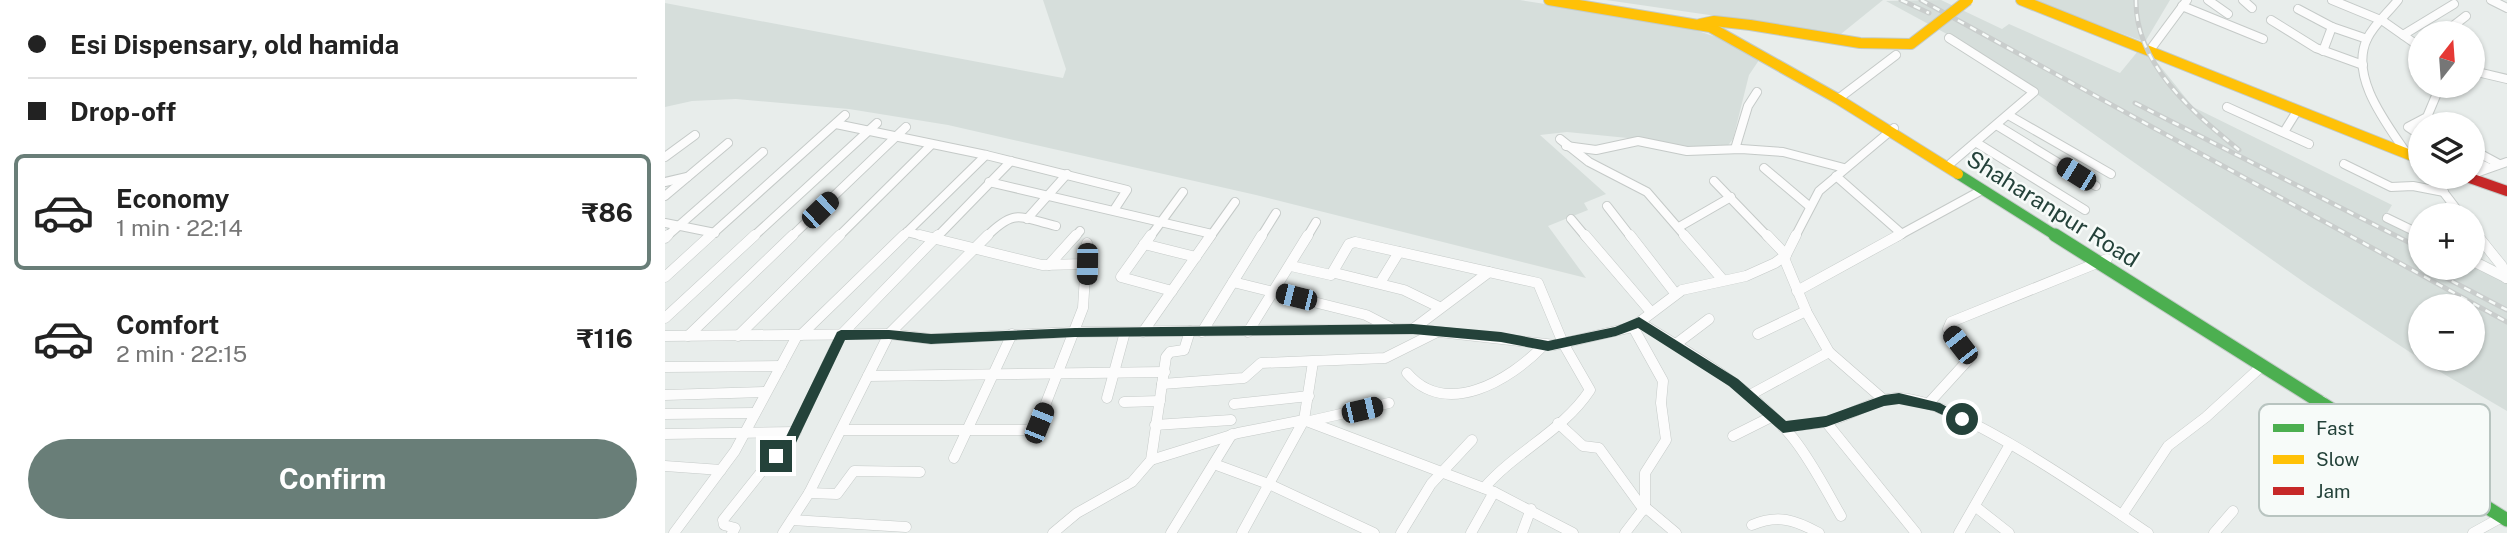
<!DOCTYPE html>
<html lang="en">
<head>
<meta charset="utf-8">
<style>
	body { margin:0; font-family:"Public Sans",sans-serif; background:#f2f2f2; color:#222; height:100vh; display:flex; flex-direction:column; font-size:26px; white-space:nowrap }
	* { box-sizing:border-box; margin:0 }
	p { font-size:23px; color:#767676 }
	.icon { flex:none; width:38px; height:38px; fill:none; stroke:currentColor; stroke-width:2; stroke-linecap:round; stroke-linejoin:round }
	.map { position:relative; flex:1; overflow:hidden }
	.drawer { display:flex; flex-direction:column; background:#fff; width:665px }
	.drawer>* { flex:none }
	.hud { display:grid; align-content:center; height:154px; padding:0 28px; background:#fff }
	.needle { width:46px; rotate:17deg }
	.controls { position:absolute; left:1743px; top:21px; display:grid; gap:14px }
	.controls a { display:grid; place-items:center; width:77px; height:77px; border-radius:50%; background:#fff; box-shadow:0 2px 5px #0004; font-size:35px }
	.end { position:absolute; width:32px; height:32px; margin:-16px; border:9px solid #24423a; background:#fff; box-shadow:0 0 0 4px #fff }
	.from { border-radius:50% }
	.car { position:absolute; width:21px; height:42px; margin:-21px -10px; border-radius:9px; box-shadow:0 0 5px 2px #0007; background:linear-gradient(#222 24%,#8ab4d8 0 40%,#222 0 76%,#8ab4d8 0 86%,#222 0) }
	.hud b { display:flex; align-items:center; gap:24px; height:66px; font-size:26px }
	.hud b+b { border-top:2px solid #e0e0e0 }
	.hud i { width:18px; height:18px; background:#222 }
	ul { padding:0; list-style:none }
	li { display:flex; align-items:center; gap:21px; height:116px; margin:0 14px 10px; padding:0 14px; border:4px solid transparent; border-radius:10px }
	li div { flex:1 }
	li b { display:block; font-size:26px }
	li em { font-style:normal; font-weight:700 }
	li.on { border-color:#697e78 }
	li>.icon { width:63px; height:63px; stroke-width:1.5 }
	.action { display:flex; gap:14px; margin-top:auto; padding:14px 28px }
	.action a { flex:1; height:80px; border-radius:42px; background:#697e78; color:#fff; font-size:28px; font-weight:700; line-height:80px; text-align:center }
	main { display:flex; flex:1; min-height:0 }
	.map>svg:first-child { display:block }
	.built { fill:#d6dedb; fill-rule:evenodd }
	.lines { fill:none; stroke-linecap:round; stroke-linejoin:round }
	.street-far1-casing { stroke:#c5cac8; stroke-width:10 }
	.street-casing { stroke:#c5cac8; stroke-width:11 }
	.fast-far1-casing { stroke:#c3cbc8; stroke-width:12 }
	.fast-casing { stroke:#c3cbc8; stroke-width:15 }
	.slow-casing { stroke:#c3cbc8; stroke-width:12 }
	.jam-casing { stroke:#c3cbc8; stroke-width:12 }
	.street-far1 { stroke:#fcfcfc; stroke-width:8 }
	.street { stroke:#fcfcfc; stroke-width:10 }
	.fast-far1 { stroke:#4caf50; stroke-width:10 }
	.fast { stroke:#4caf50; stroke-width:13 }
	.slow { stroke:#ffc107; stroke-width:10 }
	.jam { stroke:#c62828; stroke-width:10 }
	.rail-casing { stroke:#c9cdcc; stroke-width:5 }
	.rail { stroke:#f7fbf9; stroke-width:2.5; stroke-dasharray:7; stroke-linecap:butt }
	.slow-bridge-casing { stroke:#c3cbc8; stroke-width:12; stroke-linecap:butt }
	.slow-bridge { stroke:#ffc107; stroke-width:10 }
	.route { fill:#24423a }
	.labels { text-anchor:middle; stroke-width:5; stroke-linejoin:round; paint-order:stroke }
	.street-label { font-size:23px; fill:#24423a; stroke:#f7fbf9 }
	.key { fill:#f7fbf9; stroke:#b8c4c0; stroke-width:2 }
	.key-label { font-size:19px; fill:#24423a }
</style>
</head>
<body>
<main>
<section class="drawer">
<div class="hud">
<b><i class="from"></i>Esi Dispensary, old hamida</b>
<b><i></i>Drop-off</b>
</div>
<ul>
<li class="on"><svg class="icon" aria-label="car" viewBox="0 0 24 24"><path d="M5 17H2v-5l4-1 3-4h7l3 4 3 1v5h-3M9 17h6M6 11h13"/><circle cx="7" cy="17" r="2"/><circle cx="17" cy="17" r="2"/></svg><div><b>Economy</b><p>1 min · 22:14</p></div><em>₹86</em></li>
<li><svg class="icon" aria-label="car" viewBox="0 0 24 24"><path d="M5 17H2v-5l4-1 3-4h7l3 4 3 1v5h-3M9 17h6M6 11h13"/><circle cx="7" cy="17" r="2"/><circle cx="17" cy="17" r="2"/></svg><div><b>Comfort</b><p>2 min · 22:15</p></div><em>₹116</em></li>
</ul>
<div class="action"><a>Confirm</a></div>
</section>
<div class="map">
<svg width="1842" height="533" viewBox="0 0 1842 533">
	<rect width="100%" height="100%" fill="#e8edeb"/>
	<g class="built">
		<polygon points="378,0 855,0 1015,25 1069,43 1096,57 1084,75 1068,139 1061,148 1048,151 993,141 902,132 875,135 941,194 919,203 923,210 883,226 921,278 591,195 283,125 184,109 71,99 27,101 0,107 0,3 398,78 401,69"/>
		<polygon points="941,0 1218,0 1176,34"/>
		<path d="M1276 0 1337 29 1344 24 1455 73 1473 51 1487 56 1528 107 1727 205 1721 215 1755 233V268H1808V260L1842 278V411L1772 370 1643 285 1304 46 1221 1ZM1755 306H1808V359H1755Z"/>
		<polygon points="1366,0 1505,0 1480,42"/>
	</g>
	<g class="lines">
		<defs>
			<g id="street-far1">
				<polyline points="1543,0 1563,14"/>
				<polyline points="1578,0 1587,8"/>
				<polyline points="1667,0 1718,21 1755,47"/>
				<path d="M1733 0C1723 13 1709 24 1702 39 1684 77 1722 124 1742 154"/>
				<polyline points="1826,0 1842,8"/>
				<polyline points="1517,6 1598,39"/>
				<polyline points="1633,9 1667,27 1702,39"/>
				<polyline points="1606,20 1651,48 1698,65"/>
				<polyline points="1779,33 1801,16"/>
				<polyline points="1738,35 1789,4"/>
				<polyline points="1284,38 1369,92 1286,163"/>
				<polyline points="1485,50 1522,0"/>
				<polyline points="1658,51 1667,27"/>
				<polyline points="1808,71 1842,79"/>
				<polyline points="1173,99 1231,55"/>
				<polyline points="1562,107 1644,144"/>
				<polyline points="1345,116 1446,174"/>
				<polyline points="171,124 321,155 462,190 449,210"/>
				<polyline points="1333,126 1431,186"/>
				<polyline points="1619,132 1632,111"/>
				<polyline points="1755,135 1743,127 1762,117 1775,86"/>
				<polyline points="895,139 924,162 982,192 1021,237"/>
				<polyline points="1312,143 1420,210"/>
				<polyline points="901,146 931,150 973,141 1022,151 1076,149 1118,152 1179,168"/>
				<polyline points="1070,149 1083,106 1092,92"/>
				<polyline points="1808,150 1834,164"/>
				<polyline points="0,157 30,135"/>
				<polyline points="1808,161 1822,167"/>
				<polyline points="1679,164 1726,187 1748,186 1779,192"/>
				<polyline points="1099,168 1144,206"/>
				<polyline points="1808,174 1842,162"/>
				<polyline points="1171,176 1237,234"/>
				<polyline points="1767,177 1796,215"/>
				<polyline points="1049,181 1103,237"/>
				<polyline points="0,182 22,177"/>
				<polyline points="324,182 547,234"/>
				<polyline points="0,196 63,143"/>
				<polyline points="942,206 966,237"/>
				<polyline points="1722,218 1755,234"/>
				<polyline points="362,219 402,174"/>
				<polyline points="906,219 921,237"/>
				<polyline points="0,223 50,233"/>
				<polyline points="1014,227 1066,197"/>
				<polyline points="1808,230 1814,237"/>
				<polyline points="242,232 262,237"/>
				<polyline points="1,237 98,152"/>
				<polyline points="44,237 180,115"/>
				<polyline points="88,237 212,123"/>
				<polyline points="126,237 241,127"/>
				<polyline points="173,237 266,145"/>
				<polyline points="237,237 321,155"/>
				<polyline points="272,237 346,161"/>
				<path d="M321 237C350 208 354 217 391 226"/>
				<polyline points="410,237 415,231"/>
				<polyline points="485,237 518,192"/>
				<polyline points="545,237 570,202"/>
				<polyline points="596,237 611,213"/>
				<polyline points="642,237 651,222"/>
				<polyline points="1130,237 1154,191 1229,128"/>
				<polyline points="1231,237 1317,190"/>
			</g>
			<g id="street">
				<polyline points="255,235 377,265 422,264"/>
				<polyline points="486,235 456,277 507,291"/>
				<polyline points="920,235 986,312"/>
				<polyline points="965,235 1010,293"/>
				<polyline points="1019,235 1058,280"/>
				<polyline points="1102,235 1121,255"/>
				<polyline points="1812,235 1837,266 1841,278"/>
				<polyline points="0,238 3,235"/>
				<polyline points="479,244 531,257"/>
				<polyline points="1119,258 1142,313 1164,352 1219,400"/>
				<polyline points="1808,261 1842,278"/>
				<polyline points="384,265 411,235"/>
				<path d="M626 266 666 275 684 244 690 242 873 283 898 343 925 390C898 431 851 451 819 488"/>
				<polyline points="670,273 739,290 774,307"/>
				<polyline points="0,277 46,235"/>
				<polyline points="568,282 701,315 728,329"/>
				<polyline points="715,283 734,252"/>
				<polyline points="1132,291 1234,235"/>
				<polyline points="0,318 90,235"/>
				<path d="M974 322C1028 355 1087 388 1128 438 1147 462 1161 490 1176 516"/>
				<polyline points="748,329 824,272"/>
				<polyline points="478,332 546,235"/>
				<polyline points="537,332 597,235"/>
				<polyline points="583,332 643,235"/>
				<polyline points="1093,334 1141,311"/>
				<polyline points="136,335 239,235"/>
				<polyline points="0,336 224,334 266,339 410,332 748,329 890,345 968,327 1017,290 1081,276 1110,263 1121,255 1131,235"/>
				<polyline points="23,336 128,235"/>
				<polyline points="73,336 175,235"/>
				<polyline points="1011,344 1044,319"/>
				<polyline points="0,367 116,366"/>
				<path d="M742 373C781 419 845 380 878 346"/>
				<polyline points="203,376 500,372"/>
				<polyline points="497,384 579,378 596,363 720,358 772,332"/>
				<polyline points="0,395 101,392"/>
				<polyline points="1085,395 1164,352"/>
				<polyline points="442,398 460,332"/>
				<polyline points="459,402 495,401"/>
				<polyline points="569,404 644,396"/>
				<polyline points="1263,404 1304,359 1283,329 1286,322 1442,259"/>
				<polyline points="0,414 90,413"/>
				<polyline points="645,421 724,403"/>
				<polyline points="1161,422 1251,533"/>
				<polyline points="893,423 918,446 934,448 979,510"/>
				<polyline points="490,425 566,420"/>
				<path d="M1118 427C1132 425 1147 425 1160 422 1184 417 1206 400 1231 398 1286 395 1434 500 1483 533"/>
				<polyline points="178,430 362,430 372,426 418,308 422,243"/>
				<polyline points="0,434 131,432"/>
				<polyline points="1068,436 1106,417"/>
				<polyline points="289,458 347,334"/>
				<polyline points="486,460 573,433 639,420 829,492 908,533"/>
				<polyline points="549,464 606,485 709,533"/>
				<polyline points="0,466 56,470"/>
				<polyline points="1603,470 1657,401"/>
				<polyline points="144,493 172,494 189,471 255,472"/>
				<polyline points="980,507 1011,533"/>
				<polyline points="1311,507 1344,533"/>
				<polyline points="1457,515 1503,446 1541,417 1598,365"/>
				<polyline points="127,520 241,527"/>
				<path d="M1087 525C1113 514 1130 520 1154 533"/>
				<polyline points="9,533 70,451 132,336"/>
				<polyline points="67,533 70,528 59,525 58,520 105,461 123,447 176,335 273,235"/>
				<polyline points="118,533 144,493 224,334 323,235"/>
				<polyline points="388,533 412,513 467,482 486,460 501,357 505,352 519,350 525,331"/>
				<polyline points="506,533 567,434"/>
				<polyline points="577,533 639,420 648,362"/>
				<polyline points="736,533 766,484 807,440"/>
				<polyline points="806,533 829,492"/>
				<polyline points="857,533 866,509"/>
				<polyline points="960,533 980,507 980,473 1001,440 996,403 998,381 968,327"/>
				<polyline points="1294,533 1344,446"/>
				<polyline points="1549,533 1568,511"/>
				<polyline points="1808,533 1837,517"/>
			</g>
			<polyline id="fast-far1" points="1293,174 1393,237"/>
			<polyline id="fast" points="1390,235 1842,520"/>
			<g id="slow">
				<polyline points="884,0 1045,27 1173,99 1293,174"/>
				<polyline points="1356,0 1755,159"/>
				<polyline points="1035,24 1049,21 1085,25"/>
			</g>
			<polyline id="jam" points="1802,177 1842,191"/>
		</defs>
		<use href="#street-far1" class="street-far1-casing"/>
		<use href="#street" class="street-casing"/>
		<use href="#fast-far1" class="fast-far1-casing"/>
		<use href="#fast" class="fast-casing"/>
		<use href="#slow" class="slow-casing"/>
		<use href="#jam" class="jam-casing"/>
		<use href="#street-far1" class="street-far1"/>
		<use href="#street" class="street"/>
		<use href="#fast-far1" class="fast-far1"/>
		<use href="#fast" class="fast"/>
		<use href="#slow" class="slow"/>
		<use href="#jam" class="jam"/>
		<defs>
			<g id="rail">
				<polyline points="1236,0 1264,13"/>
				<polyline points="1256,0 1842,322"/>
				<path d="M1471 0C1470 65 1529 113 1574 150"/>
				<polyline points="1470,103 1755,248"/>
				<polyline points="1762,268 1842,310"/>
			</g>
		</defs>
		<use href="#rail" class="rail-casing"/>
		<use href="#rail" class="rail"/>
		<defs>
			<polyline id="slow-bridge" points="1085,25 1195,43 1246,44 1303,0"/>
		</defs>
		<use href="#slow-bridge" class="slow-bridge-casing"/>
		<use href="#slow-bridge" class="slow-bridge"/>
	</g>
	<polygon class="route" points="974,317 1073,379 1121,421 1161,416 1219,395 1234,393 1275,403 1304,419 1297,424 1269,411 1234,404 1219,406 1161,427 1118,433 1064,386 973,328 951,336 883,351 836,342 748,334 410,337 266,344 224,339 180,340 127,451 111,461 104,456 118,443 172,332 176,330 224,330 266,334 410,328 748,324 836,332 883,341 950,327"/>
	<g class="labels">
		<g class="street-label">
			<text transform="translate(1388 209) rotate(32)" y="8">Shaharanpur Road</text>
		</g>
	</g>
	<rect x="1594" y="404" width="231" height="112" rx="10" class="key"/>
	<rect x="1608" y="424" width="31" height="8" fill="#4caf50"/>
	<rect x="1608" y="455" width="31" height="9" fill="#ffc107"/>
	<rect x="1608" y="487" width="31" height="8" fill="#c62828"/>
	<g class="key-label">
		<text x="1651" y="435">Fast</text>
		<text x="1651" y="466">Slow</text>
		<text x="1651" y="498">Jam</text>
	</g>
</svg>
<div class="controls">
<a><svg class="needle" viewBox="-14 -14 28 28"><path d="M0-13l5 13h-10z" fill="#e53935"/><path d="M0 13l5-13h-10z" fill="#767676"/></svg></a>
<a><svg class="icon" aria-label="layers" viewBox="0 0 24 24"><path d="M12 4l9 5-9 5-9-5zM3 14l9 5 9-5"/></svg></a>
<a>+</a>
<a>−</a>
</div>
<i class="end from" style="left:1297px;top:419px"></i>
<i class="end" style="left:111px;top:456px"></i>
<i class="car" style="left:1411px;top:174px;rotate:302deg"></i>
<i class="car" style="left:155px;top:210px;rotate:46deg"></i>
<i class="car" style="left:422px;top:264px;rotate:181deg"></i>
<i class="car" style="left:631px;top:297px;rotate:284deg"></i>
<i class="car" style="left:1295px;top:345px;rotate:322deg"></i>
<i class="car" style="left:697px;top:410px;rotate:77deg"></i>
<i class="car" style="left:374px;top:423px;rotate:22deg"></i>
</div>
</main>
</body>
</html>
